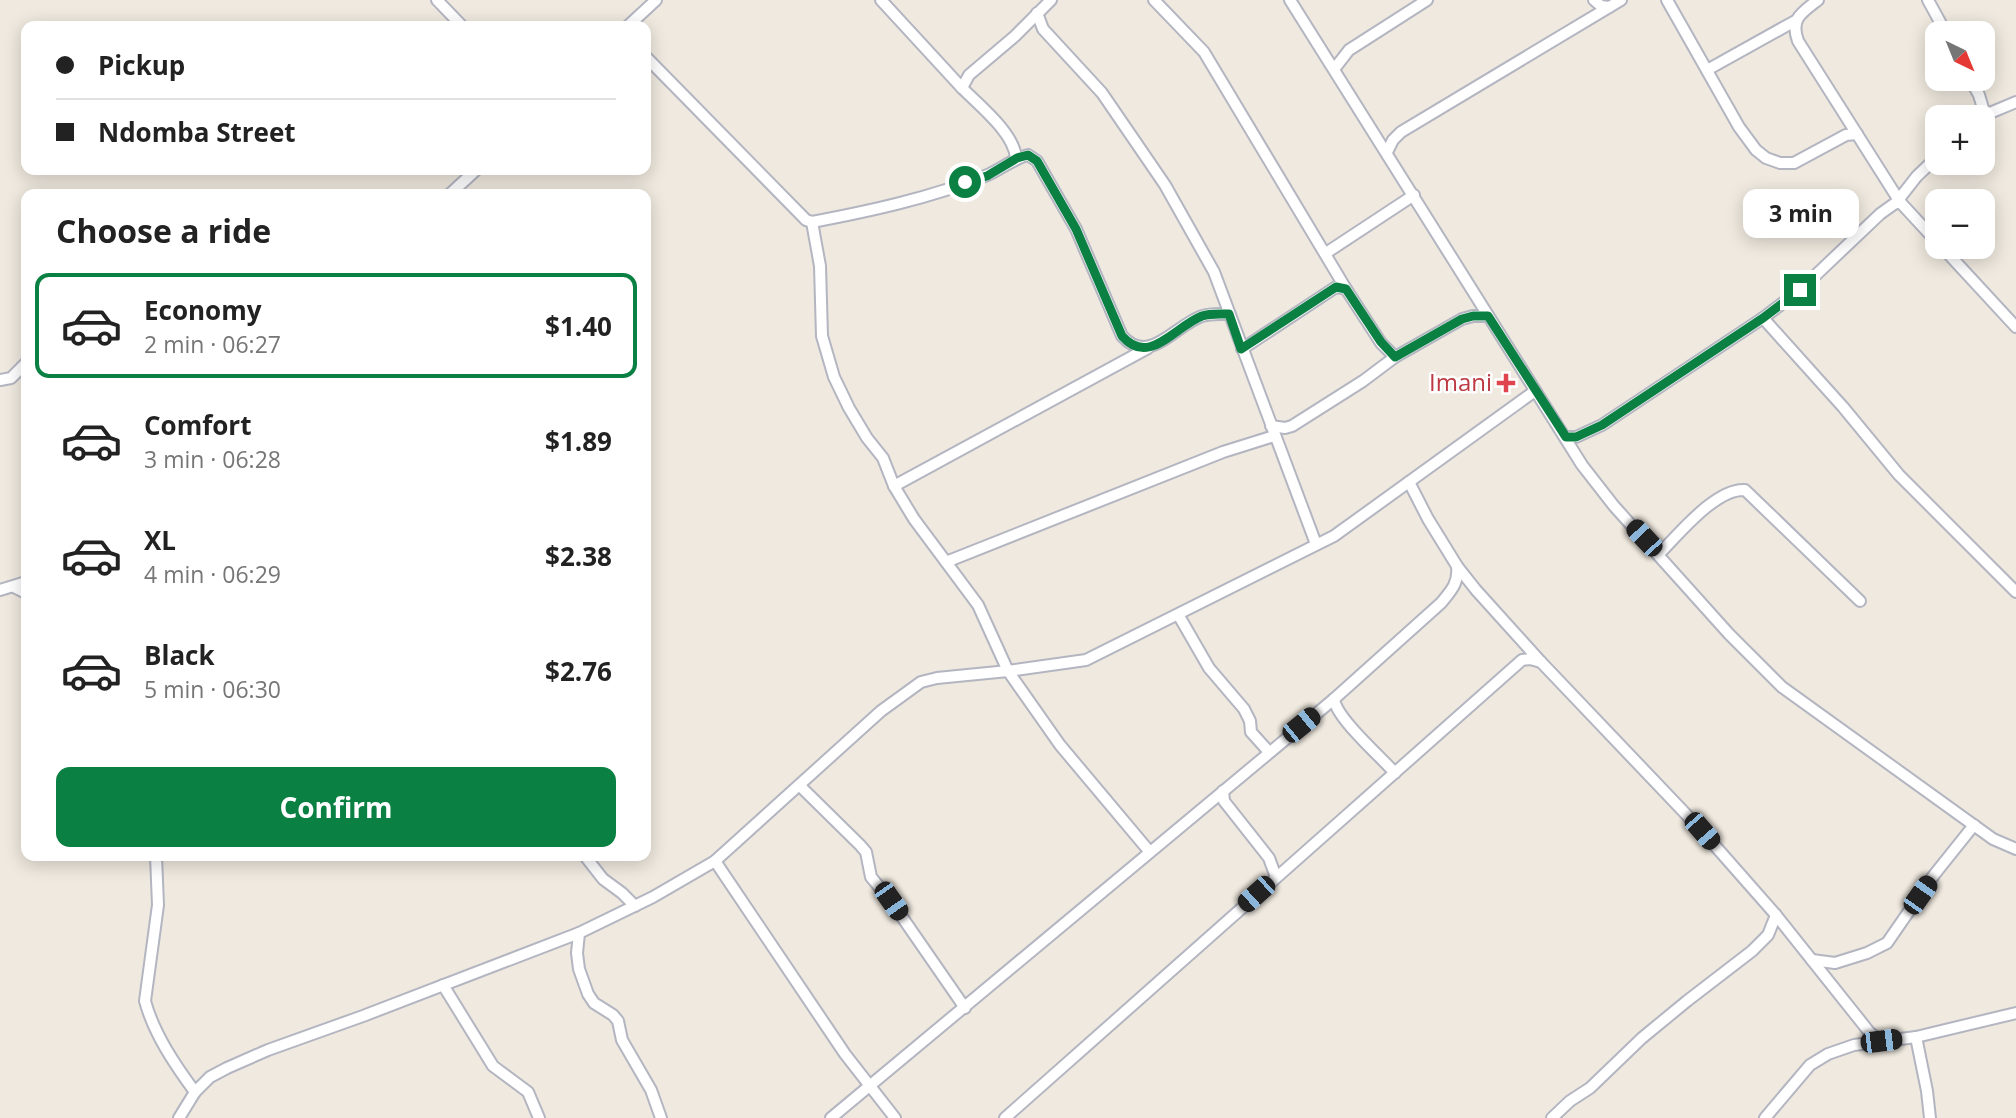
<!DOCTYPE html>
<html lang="en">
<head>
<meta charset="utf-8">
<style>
	body { margin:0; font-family:"Open Sans",sans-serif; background:#f2f2f2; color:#222; height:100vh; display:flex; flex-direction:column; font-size:26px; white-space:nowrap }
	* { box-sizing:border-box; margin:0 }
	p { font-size:23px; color:#767676 }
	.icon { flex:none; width:38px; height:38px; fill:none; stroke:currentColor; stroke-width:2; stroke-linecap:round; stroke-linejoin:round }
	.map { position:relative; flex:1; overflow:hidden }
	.sheet { position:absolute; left:21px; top:189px; width:630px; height:672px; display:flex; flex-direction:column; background:#fff; border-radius:14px; box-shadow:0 4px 18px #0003 }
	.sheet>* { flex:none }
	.top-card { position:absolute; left:21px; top:21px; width:630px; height:154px; border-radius:14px; box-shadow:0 4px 18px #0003; display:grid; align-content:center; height:154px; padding:0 35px; background:#fff }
	.needle { width:46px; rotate:137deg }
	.controls { position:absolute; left:1925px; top:21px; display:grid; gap:14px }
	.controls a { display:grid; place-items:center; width:70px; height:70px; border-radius:14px; background:#fff; box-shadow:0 4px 18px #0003; font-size:35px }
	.end { position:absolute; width:32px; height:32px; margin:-16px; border:9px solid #0b8043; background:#fff; box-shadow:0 0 0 4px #fff }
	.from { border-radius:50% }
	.bubble { position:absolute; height:49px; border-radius:14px; background:#fff; box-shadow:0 4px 18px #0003; font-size:23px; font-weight:700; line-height:49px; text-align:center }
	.car { position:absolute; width:21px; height:42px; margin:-21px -10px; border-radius:9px; box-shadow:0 0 5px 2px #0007; background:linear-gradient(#222 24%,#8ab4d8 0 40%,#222 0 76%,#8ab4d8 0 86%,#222 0) }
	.top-card b { display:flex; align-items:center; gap:24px; height:66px; font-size:26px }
	.top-card b+b { border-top:2px solid #e0e0e0 }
	.top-card i { width:18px; height:18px; background:#222 }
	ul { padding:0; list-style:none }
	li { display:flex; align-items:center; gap:21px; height:105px; margin:0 14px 10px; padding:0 21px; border:4px solid transparent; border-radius:14px }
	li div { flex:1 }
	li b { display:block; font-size:26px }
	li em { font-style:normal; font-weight:700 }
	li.active { border-color:#0b8043 }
	li>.icon { width:63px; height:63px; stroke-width:1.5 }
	h2 { padding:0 35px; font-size:32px; line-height:84px }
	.primary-button { display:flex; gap:14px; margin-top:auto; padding:14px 35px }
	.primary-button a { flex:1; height:80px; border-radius:14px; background:#0b8043; color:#fff; font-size:28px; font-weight:700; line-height:80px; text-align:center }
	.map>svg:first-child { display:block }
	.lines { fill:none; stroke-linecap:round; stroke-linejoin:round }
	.minor-casing { stroke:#b3b5c1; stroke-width:14 }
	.minor { stroke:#fff; stroke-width:10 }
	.route { stroke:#0b8043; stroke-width:9 }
	.health-dot { fill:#e0444e; stroke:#fff; stroke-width:2.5 }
	.labels { text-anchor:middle; stroke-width:5; stroke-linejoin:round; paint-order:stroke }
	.health-label { font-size:24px; fill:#be3a42; stroke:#fff; text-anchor:end }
</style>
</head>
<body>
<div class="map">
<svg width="2016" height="1118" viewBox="0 0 2016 1118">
	<rect width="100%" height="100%" fill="#efe9df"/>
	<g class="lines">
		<defs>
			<g id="minor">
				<polyline points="437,0 462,26"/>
				<polyline points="881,0 962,88"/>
				<polyline points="1154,0 1204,52 1346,289"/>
				<polyline points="1290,0 1582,465 1614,506 1729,634 1782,687 1993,839 2016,849"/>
				<polyline points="1594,0 1601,6 1609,7"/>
				<polyline points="1667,0 1739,127 1756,150 1766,158 1780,163 1794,163 1846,135 1857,134"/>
				<path d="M1818 0C1801 13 1790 19 1798 41L1900 202 1937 242"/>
				<polyline points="1928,0 1946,33"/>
				<polyline points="1037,13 1043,29 1102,93 1165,185 1214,272 1316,544"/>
				<polyline points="628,26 656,0"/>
				<path d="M646 57 806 220 812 222C870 211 930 198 985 176 1000 170 1012 159 1028 155L1037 161 1076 229 1122 336C1149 366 1174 326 1202 316 1211 313 1220 314 1229 314"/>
				<polyline points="1335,68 1349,50 1427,0"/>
				<polyline points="1707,70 1795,21"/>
				<polyline points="1970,79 1979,95 1985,115 1983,118"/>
				<polyline points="1985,115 2016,102"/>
				<polyline points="1387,152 1393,140 1401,132 1621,0"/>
				<path d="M1016 158C1014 133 980 106 962 88L969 75 1015 36 1051 0"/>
				<polyline points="450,194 476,170"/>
				<polyline points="1899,199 1917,176 1937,157"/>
				<polyline points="812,222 820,266 822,336 834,377 849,408 867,438 883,458 894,486 914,519 978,605 1008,671 1060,745 1149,851"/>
				<polyline points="1942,247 2016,327"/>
				<polyline points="1326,253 1414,195"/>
				<polyline points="1763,318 1843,407 1899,475 2016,592"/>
				<polyline points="1242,349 1336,287 1346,289 1381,343 1395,357"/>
				<polyline points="0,380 11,378 26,363"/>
				<polyline points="1271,426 1285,428 1292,426 1363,381 1395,357 1462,319 1473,316 1488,316"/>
				<polyline points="1566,437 1576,437 1602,425 1763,318 1800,290 1880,214 1894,204 1900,202"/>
				<polyline points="1409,482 1428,519 1457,566 1476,590 1541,662 1702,831 1776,915 1870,1033 1881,1041"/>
				<polyline points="894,486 1148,348"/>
				<path d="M1659 554C1679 534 1716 488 1745 490L1860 601"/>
				<polyline points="946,562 1223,452 1274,436"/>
				<polyline points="14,587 26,593"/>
				<polyline points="0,590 26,582"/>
				<polyline points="1179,616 1209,668 1244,709 1250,721 1251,732 1269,752"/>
				<path d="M1334 699C1336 718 1381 757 1395 773"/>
				<polyline points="800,786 860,845 866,852 871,877 891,901 965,1008"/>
				<polyline points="1223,791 1224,801 1269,858 1276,877"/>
				<path d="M156 856 158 905 145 1001C154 1034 175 1065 195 1092"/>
				<polyline points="585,856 603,879 622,893 635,906"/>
				<polyline points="715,861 845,1054 895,1118"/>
				<polyline points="579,933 577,953 579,969 588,994 594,1003 613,1015 618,1021 622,1040 651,1090 661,1118"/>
				<polyline points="1812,960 1835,963 1867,953 1887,943 1934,875 1974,825"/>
				<polyline points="443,985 493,1066 528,1092 539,1118"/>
				<polyline points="1916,1037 1927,1091 1930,1118"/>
				<polyline points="179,1118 195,1092 210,1077 227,1068 268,1050 363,1016 579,933 653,897 715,861 881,711 921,682 937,678 1008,671 1086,660 1334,536 1535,391"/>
				<path d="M831 1118 1334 699 1441 603C1451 591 1459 583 1457 566"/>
				<polyline points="1005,1118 1522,660 1530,659 1541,662"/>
				<polyline points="1552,1118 1570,1101 1590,1088 1642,1038 1687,1001 1752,951 1768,935 1776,915"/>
				<polyline points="1765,1118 1810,1065 1828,1054 1854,1045 1916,1037 2016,1013"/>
			</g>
		</defs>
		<use href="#minor" class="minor-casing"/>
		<use href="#minor" class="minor"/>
	</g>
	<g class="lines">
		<path class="route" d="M965 182 987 176 1017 158 1028 155 1037 161 1076 229 1122 336C1149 367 1174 327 1202 316 1211 313 1220 314 1229 314L1241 349 1336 287 1346 289 1381 342 1395 357 1462 319 1473 316H1488L1566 437H1576L1602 425 1763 318 1800 290"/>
	</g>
	<path class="health-dot" d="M1502.5 372.5h7v7h7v7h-7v7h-7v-7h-7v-7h7z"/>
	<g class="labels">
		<g class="health-label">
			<text x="1492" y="391">Imani</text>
		</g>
	</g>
</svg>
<div class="controls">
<a><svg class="needle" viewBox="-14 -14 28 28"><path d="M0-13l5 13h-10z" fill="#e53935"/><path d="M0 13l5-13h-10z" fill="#767676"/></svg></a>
<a>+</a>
<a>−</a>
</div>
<i class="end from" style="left:965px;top:182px"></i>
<i class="end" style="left:1800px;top:290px"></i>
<div class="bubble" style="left:1743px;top:189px;width:116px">3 min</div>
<i class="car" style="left:1644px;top:538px;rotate:317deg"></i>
<i class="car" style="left:1301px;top:725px;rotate:51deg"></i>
<i class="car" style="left:1702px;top:831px;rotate:139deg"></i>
<i class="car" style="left:1256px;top:894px;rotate:228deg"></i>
<i class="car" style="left:1920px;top:895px;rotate:35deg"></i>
<i class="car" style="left:891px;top:901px;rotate:145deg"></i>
<i class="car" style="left:1881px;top:1041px;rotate:83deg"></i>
<div class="top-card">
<b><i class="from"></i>Pickup</b>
<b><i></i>Ndomba Street</b>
</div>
<section class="sheet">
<h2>Choose a ride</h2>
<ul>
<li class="active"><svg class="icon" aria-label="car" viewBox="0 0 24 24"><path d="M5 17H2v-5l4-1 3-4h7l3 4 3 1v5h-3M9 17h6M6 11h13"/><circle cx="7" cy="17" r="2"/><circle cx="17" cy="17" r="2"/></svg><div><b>Economy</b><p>2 min · 06:27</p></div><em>$1.40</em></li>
<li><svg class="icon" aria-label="car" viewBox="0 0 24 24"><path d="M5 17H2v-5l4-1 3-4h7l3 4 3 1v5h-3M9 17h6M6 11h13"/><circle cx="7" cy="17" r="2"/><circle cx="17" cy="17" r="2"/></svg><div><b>Comfort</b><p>3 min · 06:28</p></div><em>$1.89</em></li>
<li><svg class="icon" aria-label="car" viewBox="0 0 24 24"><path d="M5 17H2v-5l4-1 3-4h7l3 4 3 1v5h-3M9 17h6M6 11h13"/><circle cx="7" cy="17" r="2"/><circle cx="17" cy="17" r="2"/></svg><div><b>XL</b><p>4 min · 06:29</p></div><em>$2.38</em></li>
<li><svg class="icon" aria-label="car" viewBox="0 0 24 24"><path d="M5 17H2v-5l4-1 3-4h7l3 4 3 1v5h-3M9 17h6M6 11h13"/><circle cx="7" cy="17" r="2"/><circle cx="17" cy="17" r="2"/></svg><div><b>Black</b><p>5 min · 06:30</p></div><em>$2.76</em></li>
</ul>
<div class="primary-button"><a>Confirm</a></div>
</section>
</div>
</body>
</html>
